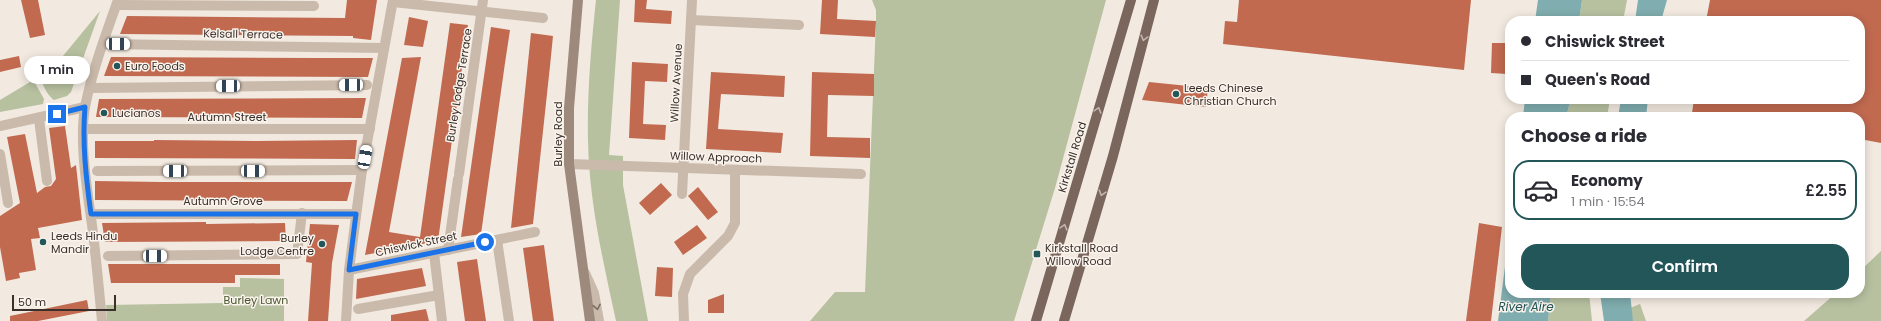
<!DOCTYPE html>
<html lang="en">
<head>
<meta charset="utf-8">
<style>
	body { margin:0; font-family:Poppins,sans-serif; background:#f2f2f3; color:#2b2b33; height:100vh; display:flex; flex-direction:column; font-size:15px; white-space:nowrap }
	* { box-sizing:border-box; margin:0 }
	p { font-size:13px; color:#7c7c81 }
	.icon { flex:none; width:22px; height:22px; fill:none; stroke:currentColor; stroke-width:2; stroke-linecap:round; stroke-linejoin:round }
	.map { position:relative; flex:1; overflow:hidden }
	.sheet { position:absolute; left:1505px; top:112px; width:360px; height:186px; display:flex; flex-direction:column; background:#fff; border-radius:16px; box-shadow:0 2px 10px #0003 }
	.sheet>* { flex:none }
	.top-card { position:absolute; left:1505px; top:16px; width:360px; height:88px; border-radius:16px; box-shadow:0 2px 10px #0003; display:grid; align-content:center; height:88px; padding:0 16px; background:#fff }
	.scale { position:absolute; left:12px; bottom:10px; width:104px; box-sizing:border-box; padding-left:4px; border:2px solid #392f2b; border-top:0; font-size:11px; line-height:14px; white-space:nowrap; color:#392f2b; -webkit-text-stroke:3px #faf4ed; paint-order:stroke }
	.end { position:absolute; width:18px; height:18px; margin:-9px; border:5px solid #1a73e8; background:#fff; box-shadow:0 0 0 2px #fff }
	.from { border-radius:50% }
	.bubble { position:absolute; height:28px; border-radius:14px; background:#fff; box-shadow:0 2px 10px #0003; font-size:13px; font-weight:600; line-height:28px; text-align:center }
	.car { position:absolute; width:12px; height:24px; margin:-12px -6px; border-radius:5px; box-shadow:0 0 3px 1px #0007; background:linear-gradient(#fff 24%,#345 0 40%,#fff 0 76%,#345 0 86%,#fff 0) }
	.top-card b { display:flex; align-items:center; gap:14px; height:38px; font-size:15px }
	.top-card b+b { border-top:1px solid #e1e1e2 }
	.top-card i { width:10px; height:10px; background:#2b2b33 }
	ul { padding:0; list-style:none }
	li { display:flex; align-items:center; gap:12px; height:60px; margin:0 8px 6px; padding:0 8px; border:2px solid transparent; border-radius:16px }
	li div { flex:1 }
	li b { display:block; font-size:15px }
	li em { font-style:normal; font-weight:600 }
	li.selected { border-color:#225659 }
	li>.icon { width:36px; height:36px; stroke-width:1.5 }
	h2 { padding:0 16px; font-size:18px; line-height:48px }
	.action { display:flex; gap:8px; margin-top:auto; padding:8px 16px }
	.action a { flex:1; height:46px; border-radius:16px; background:#225659; color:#fff; font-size:16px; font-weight:600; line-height:46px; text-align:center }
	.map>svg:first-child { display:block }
	.green { fill:#b7c1a0 }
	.water { fill:#80adaf }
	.building { fill:#c16a50 }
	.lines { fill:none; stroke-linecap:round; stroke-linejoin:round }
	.street { stroke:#cabaac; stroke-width:10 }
	.secondary { stroke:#9e897d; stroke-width:10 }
	.primary { stroke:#7a665d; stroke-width:10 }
	.oneway { stroke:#c0b4ac }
	.oneway2 { stroke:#7a6e65 }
	.route { stroke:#1a73e8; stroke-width:5 }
	.poi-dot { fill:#225659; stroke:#faf4ed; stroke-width:1.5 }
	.labels { text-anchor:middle; stroke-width:3; stroke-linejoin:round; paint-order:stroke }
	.street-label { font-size:11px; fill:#392f2b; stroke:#faf4ed }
	.poi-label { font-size:11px; fill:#392f2b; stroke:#faf4ed; text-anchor:start }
	.park-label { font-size:11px; fill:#49562f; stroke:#faf4ed }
	.water-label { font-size:12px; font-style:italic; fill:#225659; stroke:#faf4ed }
</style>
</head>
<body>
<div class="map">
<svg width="1881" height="321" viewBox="0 0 1881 321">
	<rect width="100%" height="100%" fill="#f2eae0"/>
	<g class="green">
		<path d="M596 0H620L609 155 623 156V185L648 321H616C603 261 589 201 588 140 587 94 591 46 596 0Z"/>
		<polygon points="872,0 1106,0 1055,188 1014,321 810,321 835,292 865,292 876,21 876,10"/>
		<polygon points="1582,0 1627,0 1623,21 1579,21"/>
		<path d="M100 11 71 92 67 96 54 100C48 96 40 82 41 74L58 62Z"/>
		<polygon points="30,82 35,83 44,99 43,104 0,112 0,100"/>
		<polygon points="1571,99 1610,99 1607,117 1566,117"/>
		<polygon points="1881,251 1881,321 1804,321 1836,293 1860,293 1860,271"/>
		<polygon points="240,278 284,279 284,321 107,321 106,305 223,303 223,287 240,287"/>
		<polygon points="1551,293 1589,293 1592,321 1548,321"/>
		<polygon points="1640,304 1646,321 1633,321 1630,308"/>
	</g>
	<g class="water">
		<polygon points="1538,0 1582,0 1579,21 1535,21"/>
		<polygon points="1638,0 1667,0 1661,21 1635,21"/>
		<polygon points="1525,99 1571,99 1566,117 1523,117"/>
		<polygon points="1621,99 1648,99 1646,117 1618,117"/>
		<polygon points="1510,228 1510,293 1551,293 1548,321 1498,321"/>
		<polygon points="1600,293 1630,293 1633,321 1604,321"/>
	</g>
	<g class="building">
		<polygon points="21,0 38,0 45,35 30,38"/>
		<polygon points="347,0 377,0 371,40 353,38 353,36 120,34 127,16 345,18"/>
		<polygon points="635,0 647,0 646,9 672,11 671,24 634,22"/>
		<polygon points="822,0 838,0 837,19 876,21 875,37 820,34"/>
		<polygon points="1239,0 1471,0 1464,70 1223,44 1225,21 1237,22"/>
		<polygon points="1710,0 1881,0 1881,143 1860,139 1860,117 1717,117 1692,113 1694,99 1860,99 1860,21 1706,21"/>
		<polygon points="409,17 428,21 423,47 404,45"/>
		<polygon points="450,23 468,25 438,241 365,255 402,58 421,57 389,232 420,237"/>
		<polygon points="491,27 510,30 505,63 481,234 461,237"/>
		<polygon points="531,33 553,36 550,66 533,224 511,228"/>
		<polygon points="1492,43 1507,43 1507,74 1491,73"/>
		<polygon points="19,56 21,67 0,72 0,60"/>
		<polygon points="111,57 317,58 373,58 368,77 104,76"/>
		<polygon points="632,62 668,64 667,82 645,81 643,124 666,125 665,140 629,138"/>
		<polygon points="711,72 785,76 784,97 721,94 718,129 783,133 781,153 706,149"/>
		<polygon points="812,72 874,74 874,96 828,95 827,137 870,138 870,158 810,156"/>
		<polygon points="1149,82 1208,88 1206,107 1142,100"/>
		<polygon points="366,98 362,118 96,117 99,99"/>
		<polygon points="65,126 71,168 76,165 82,220 38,228 40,238 31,239 36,270 19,273 20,278 6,281 0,247 0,216 20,203 7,137 25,134 37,193 45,187 51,186 56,179 49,128"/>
		<polygon points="154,140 256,141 357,140 355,159 95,158 95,141 154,141"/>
		<polygon points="95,181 161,182 352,182 347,201 95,200"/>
		<polygon points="661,183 672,195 650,215 639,203"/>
		<polygon points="698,187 718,212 708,220 688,196"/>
		<polygon points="206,222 206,224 285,223 286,241 105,242 102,223"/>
		<polygon points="1479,223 1502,227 1491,321 1466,321"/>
		<polygon points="310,224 339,225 332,263 328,321 308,321 312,263 306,262"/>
		<polygon points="697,225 707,238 683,255 674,242"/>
		<polygon points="544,245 554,321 533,321 523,248"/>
		<polygon points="477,259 486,321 465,321 457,262"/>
		<polygon points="108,264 280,264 280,275 235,275 235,283 111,283"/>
		<polygon points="657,267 673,268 672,297 655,296"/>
		<polygon points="422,268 426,286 356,299 357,279"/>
		<polygon points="724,294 724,313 708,313 708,300"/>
		<polygon points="87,300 89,311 38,321 10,321 10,316"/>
		<polygon points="426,309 429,321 391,321 391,315"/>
	</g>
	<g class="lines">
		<g class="street">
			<polyline points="393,2 543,18"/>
			<polyline points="117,5 314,6"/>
			<polyline points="691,20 799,25"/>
			<polyline points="103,44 384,48"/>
			<polyline points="90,88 367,85"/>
			<polyline points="39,119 47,181"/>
			<polyline points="0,126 85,107"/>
			<polyline points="84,129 370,129"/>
			<polyline points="0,154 8,203"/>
			<polyline points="569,164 861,174"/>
			<polyline points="97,171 362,170"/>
			<polyline points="459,174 483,0"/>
			<polyline points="682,194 692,0"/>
			<polyline points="91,214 356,214"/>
			<polyline points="497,240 509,321"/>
			<polyline points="448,250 458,179"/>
			<polyline points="434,253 442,321"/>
			<polyline points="108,256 297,254 302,213"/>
			<polyline points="349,270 535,232"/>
			<polyline points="585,273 594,293 599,321"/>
			<polyline points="358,309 439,295"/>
			<path d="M102 321C99 289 96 257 92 225 87 188 79 143 85 107 92 71 106 34 118 0"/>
			<polyline points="346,321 349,270 362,170 393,0"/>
			<polyline points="684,321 683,294 690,274 728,236 735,223 735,170"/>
		</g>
		<polyline class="secondary" points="578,0 569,108 569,164 590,321"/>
		<g class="primary">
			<polyline points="1036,321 1131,0"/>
			<polyline points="1064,321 1113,156 1154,0"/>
		</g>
	</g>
	<defs><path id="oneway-chevron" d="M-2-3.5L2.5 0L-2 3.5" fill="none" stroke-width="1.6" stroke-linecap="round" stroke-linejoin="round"/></defs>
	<g class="oneway">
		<use href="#oneway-chevron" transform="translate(1144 38) rotate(105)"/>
		<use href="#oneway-chevron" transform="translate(1098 110) rotate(-73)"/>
		<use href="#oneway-chevron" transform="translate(1102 193) rotate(107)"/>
		<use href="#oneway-chevron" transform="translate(1064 227) rotate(-74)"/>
	</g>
	<use class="oneway2" href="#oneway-chevron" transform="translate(597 307) rotate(79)"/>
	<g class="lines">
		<path class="route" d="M57 114 85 107C82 143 86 178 91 214H356L349 270 485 242"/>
	</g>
	<g class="poi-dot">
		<circle cx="117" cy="66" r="4"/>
		<circle cx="1176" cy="94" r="4"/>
		<circle cx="104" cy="113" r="4"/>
		<circle cx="43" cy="242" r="4"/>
		<circle cx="322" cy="244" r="4"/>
		<rect x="1033" y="250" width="8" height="8" rx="2"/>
	</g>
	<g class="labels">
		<g class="street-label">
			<text transform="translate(243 34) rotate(1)" y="4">Kelsall Terrace</text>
			<text transform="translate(676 83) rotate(-87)" y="4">Willow Avenue</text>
			<text transform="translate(459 85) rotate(-81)" y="4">Burley Lodge Terrace</text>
			<text x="227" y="121">Autumn Street</text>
			<text transform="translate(558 134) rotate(-90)" y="4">Burley Road</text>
			<text transform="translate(716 157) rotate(2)" y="4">Willow Approach</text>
			<text transform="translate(1072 157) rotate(-73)" y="4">Kirkstall Road</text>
			<text x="223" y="205">Autumn Grove</text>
			<text transform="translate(416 244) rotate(-12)" y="4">Chiswick Street</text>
		</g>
		<g class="poi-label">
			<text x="125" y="70">Euro Foods</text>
			<text x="1184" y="92">Leeds Chinese<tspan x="1184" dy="13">Christian Church</tspan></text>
			<text x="112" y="117">Lucianos</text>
			<text x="51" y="240">Leeds Hindu<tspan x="51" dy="13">Mandir</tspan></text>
			<text x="314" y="242" text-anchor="end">Burley<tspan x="314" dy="13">Lodge Centre</tspan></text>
			<text x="1045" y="252">Kirkstall Road<tspan x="1045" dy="13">Willow Road</tspan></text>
		</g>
		<g class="park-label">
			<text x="256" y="304">Burley Lawn</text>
		</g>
		<g class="water-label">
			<text x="1526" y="311">River Aire</text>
		</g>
	</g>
</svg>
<div class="scale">50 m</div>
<i class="end from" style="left:485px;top:242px"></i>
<i class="end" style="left:57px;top:114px"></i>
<div class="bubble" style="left:24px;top:56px;width:66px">1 min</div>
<i class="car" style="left:118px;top:44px;rotate:91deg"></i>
<i class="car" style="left:351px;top:85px;rotate:269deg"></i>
<i class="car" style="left:228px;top:86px;rotate:269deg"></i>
<i class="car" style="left:365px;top:157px;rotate:10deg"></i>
<i class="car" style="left:175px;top:171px;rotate:270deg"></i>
<i class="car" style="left:253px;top:171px;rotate:90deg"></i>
<i class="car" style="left:155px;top:256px;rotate:90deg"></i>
<div class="top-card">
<b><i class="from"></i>Chiswick Street</b>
<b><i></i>Queen's Road</b>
</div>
<section class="sheet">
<h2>Choose a ride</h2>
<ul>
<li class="selected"><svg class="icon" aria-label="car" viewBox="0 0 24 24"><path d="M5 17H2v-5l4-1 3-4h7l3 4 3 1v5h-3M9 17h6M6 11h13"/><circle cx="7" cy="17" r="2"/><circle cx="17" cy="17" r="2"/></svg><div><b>Economy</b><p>1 min · 15:54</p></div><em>£2.55</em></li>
</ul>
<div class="action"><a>Confirm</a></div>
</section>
</div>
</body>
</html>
